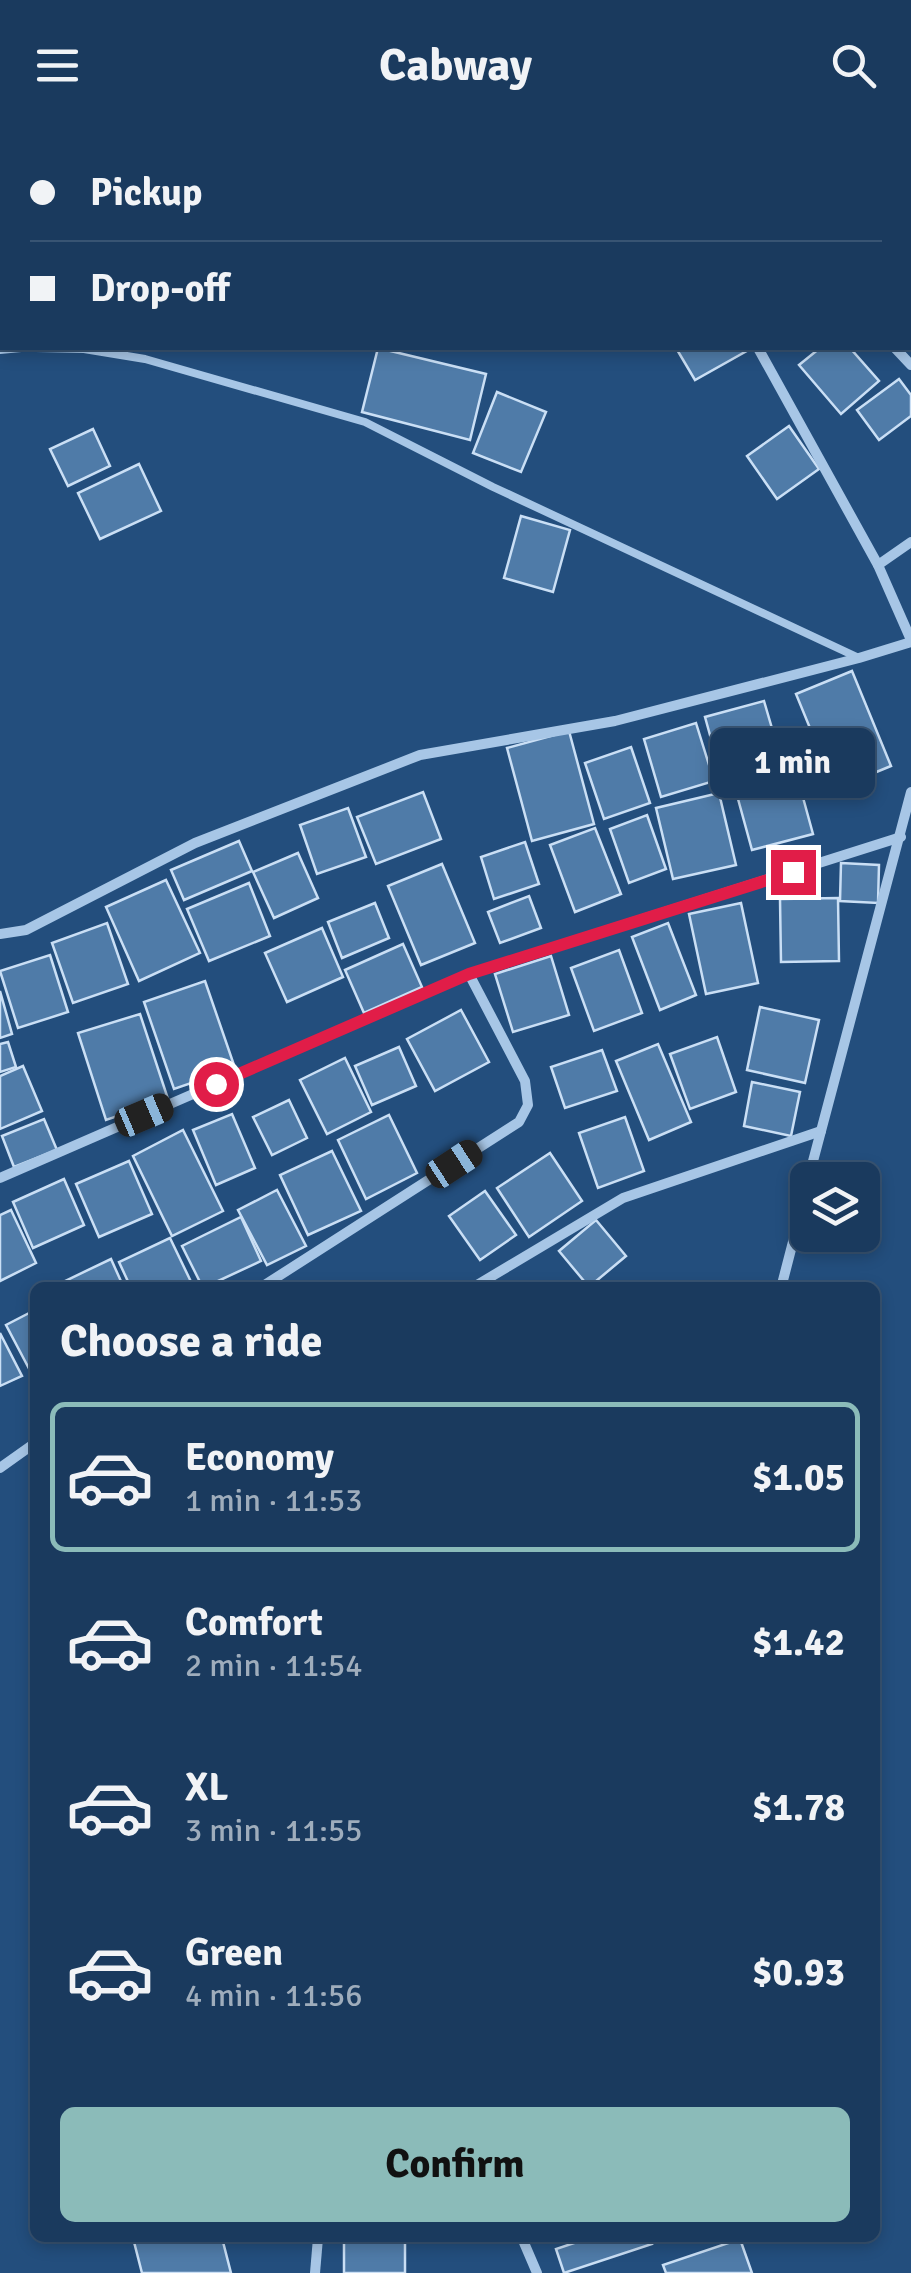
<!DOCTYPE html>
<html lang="en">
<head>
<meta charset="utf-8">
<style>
	body { margin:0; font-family:Signika,sans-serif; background:#274567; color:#f1f3f6; height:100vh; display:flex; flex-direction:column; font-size:38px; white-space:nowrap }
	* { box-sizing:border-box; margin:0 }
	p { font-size:32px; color:#9fadbc }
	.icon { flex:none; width:55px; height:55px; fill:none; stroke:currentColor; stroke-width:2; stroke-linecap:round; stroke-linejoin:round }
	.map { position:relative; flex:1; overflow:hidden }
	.panel { position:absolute; left:30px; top:1152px; width:850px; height:960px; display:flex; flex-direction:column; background:#1a3a5e; border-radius:15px; box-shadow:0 5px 15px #0003,0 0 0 2px #385473 }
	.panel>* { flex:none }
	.hud { position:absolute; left:0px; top:0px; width:912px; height:220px; box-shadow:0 5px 15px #0003,0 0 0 2px #385473; display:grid; align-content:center; height:220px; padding:0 30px; background:#1a3a5e }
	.fabs { position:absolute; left:790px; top:1032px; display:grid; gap:20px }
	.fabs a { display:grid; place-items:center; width:90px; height:90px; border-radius:15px; background:#1a3a5e; box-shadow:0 5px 15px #0003,0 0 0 2px #385473; font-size:50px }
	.end { position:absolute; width:45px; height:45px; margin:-22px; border:12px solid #e11d48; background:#fff; box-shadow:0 0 0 5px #fff }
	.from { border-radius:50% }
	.bubble { position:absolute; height:70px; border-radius:15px; background:#1a3a5e; box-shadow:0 5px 15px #0003,0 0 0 2px #385473; font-size:32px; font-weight:700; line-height:70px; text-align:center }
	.car { position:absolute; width:30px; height:60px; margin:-30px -15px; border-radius:12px; box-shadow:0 0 8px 2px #0007; background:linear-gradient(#222 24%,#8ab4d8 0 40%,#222 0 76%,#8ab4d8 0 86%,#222 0) }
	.hud b { display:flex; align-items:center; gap:35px; height:95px; font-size:38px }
	.hud b+b { border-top:2px solid #385473 }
	.hud i { width:25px; height:25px; background:#f1f3f6 }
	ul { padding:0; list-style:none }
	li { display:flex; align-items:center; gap:30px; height:150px; margin:0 20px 15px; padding:0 10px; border:5px solid transparent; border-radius:15px }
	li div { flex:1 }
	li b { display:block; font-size:38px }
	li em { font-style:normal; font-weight:700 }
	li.on { border-color:#8bbbb9 }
	li>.icon { width:90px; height:90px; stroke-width:1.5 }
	h2 { padding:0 30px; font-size:45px; line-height:120px }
	.cta { display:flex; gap:20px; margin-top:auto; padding:20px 30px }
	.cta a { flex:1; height:115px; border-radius:15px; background:#8bbbb9; color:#111; font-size:40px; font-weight:700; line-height:115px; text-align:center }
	header { display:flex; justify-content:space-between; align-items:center; height:130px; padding:0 30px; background:#1a3a5e; font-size:45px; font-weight:700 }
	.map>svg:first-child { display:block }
	.building { fill:#4f7ba8; stroke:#cadff5; stroke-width:2.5 }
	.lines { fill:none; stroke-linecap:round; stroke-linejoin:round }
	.service { stroke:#a7c6e6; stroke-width:8 }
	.minor { stroke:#a7c6e6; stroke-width:10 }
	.route { stroke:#e11d48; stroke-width:12 }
</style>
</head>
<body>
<header><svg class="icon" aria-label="menu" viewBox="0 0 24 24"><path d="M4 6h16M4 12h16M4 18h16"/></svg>Cabway<svg class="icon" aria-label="search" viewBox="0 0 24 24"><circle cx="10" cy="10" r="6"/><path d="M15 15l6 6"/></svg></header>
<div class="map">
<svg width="911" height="2143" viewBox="0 0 911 2143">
	<rect width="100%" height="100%" fill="#234e7d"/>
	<g class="building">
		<polygon points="378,218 486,244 470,310 362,282"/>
		<polygon points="676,218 752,218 695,250"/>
		<polygon points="820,218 850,218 879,251 841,284 799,235"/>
		<polygon points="899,249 911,265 911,286 879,310 857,280"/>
		<polygon points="497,262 546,282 521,342 473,323"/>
		<polygon points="789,296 819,339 777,369 747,326"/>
		<polygon points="93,299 110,336 68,356 50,319"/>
		<polygon points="139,334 161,381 100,409 78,363"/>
		<polygon points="521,386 570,400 553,462 504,448"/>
		<polygon points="852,541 891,636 835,659 796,564"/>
		<polygon points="764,571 783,636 723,652 705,587"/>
		<polygon points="696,593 714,651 661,667 644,609"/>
		<polygon points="569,601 594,694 532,711 507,618"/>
		<polygon points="631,617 650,673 604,689 585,633"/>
		<polygon points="796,642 813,704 752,720 735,658"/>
		<polygon points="423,662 441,709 376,734 357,687"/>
		<polygon points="719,663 736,735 673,749 656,678"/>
		<polygon points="348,678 366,727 317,744 300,695"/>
		<polygon points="647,685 666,739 629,753 610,699"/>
		<polygon points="595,698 621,764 575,782 550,715"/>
		<polygon points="239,711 252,741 184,770 171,740"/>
		<polygon points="525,712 539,754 494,769 481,727"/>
		<polygon points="298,723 318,768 274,788 253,742"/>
		<polygon points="841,733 879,735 878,773 840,771"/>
		<polygon points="442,734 475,813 421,835 388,756"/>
		<polygon points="166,750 200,823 139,851 106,777"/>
		<polygon points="249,753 270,806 209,831 187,779"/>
		<polygon points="529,766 541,798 500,813 488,782"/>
		<polygon points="838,768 839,831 781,832 780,769"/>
		<polygon points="375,773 389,808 342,828 328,792"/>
		<polygon points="741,773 758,853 706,864 689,784"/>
		<polygon points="107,793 128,854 73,873 52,813"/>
		<polygon points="668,793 696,865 660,880 632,807"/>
		<polygon points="322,798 343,847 287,872 265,823"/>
		<polygon points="403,814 422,857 364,883 345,840"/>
		<polygon points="619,820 642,883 594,901 571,838"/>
		<polygon points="50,825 68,882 18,898 0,841"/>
		<polygon points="551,826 569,885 513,902 495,844"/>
		<polygon points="205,851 235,938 174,959 144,872"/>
		<polygon points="0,861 12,904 0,908"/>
		<polygon points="760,877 819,890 805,953 747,940"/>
		<polygon points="461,880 489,932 435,961 407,909"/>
		<polygon points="140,884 168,969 106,990 78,903"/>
		<polygon points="717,907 736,962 690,979 670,924"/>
		<polygon points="8,912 16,937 0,942 0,914"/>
		<polygon points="658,914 691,992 649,1010 616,931"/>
		<polygon points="399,917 416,956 372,975 355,936"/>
		<polygon points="602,920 617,961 565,978 551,937"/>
		<polygon points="345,928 371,982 327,1004 300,950"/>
		<polygon points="23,936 42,981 0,999 0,946"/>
		<polygon points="752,952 800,962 791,1006 744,996"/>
		<polygon points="289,970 307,1008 272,1025 253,987"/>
		<polygon points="232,984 255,1038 216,1055 193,1000"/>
		<polygon points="389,985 417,1043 366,1069 338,1010"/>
		<polygon points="625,987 644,1041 598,1058 579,1003"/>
		<polygon points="44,989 57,1020 14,1037 2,1006"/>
		<polygon points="183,1000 223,1081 172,1106 133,1026"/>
		<polygon points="332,1021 361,1081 308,1105 280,1045"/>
		<polygon points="550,1023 582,1071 529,1107 497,1058"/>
		<polygon points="129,1031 152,1084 99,1107 76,1054"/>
		<polygon points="64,1049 84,1095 33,1118 13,1072"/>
		<polygon points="277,1060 306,1116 267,1135 238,1080"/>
		<polygon points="485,1061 516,1105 480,1130 449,1086"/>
		<polygon points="11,1080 36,1133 0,1151 0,1085"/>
		<polygon points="241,1087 261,1131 203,1158 182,1116"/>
		<polygon points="596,1090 626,1126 589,1157 559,1121"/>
		<polygon points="170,1108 194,1158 131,1158 119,1132"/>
		<polygon points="111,1129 124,1158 68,1158 65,1151"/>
		<polygon points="35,1180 35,1250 6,1195"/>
		<polygon points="0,1203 22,1246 0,1256"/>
		<polygon points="133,2108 222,2108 231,2143 142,2143"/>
		<rect x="344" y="2108" width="61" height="35"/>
		<polygon points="589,2108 650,2108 652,2114 564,2143 556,2119"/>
		<polygon points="740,2109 752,2143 666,2143 663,2135"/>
	</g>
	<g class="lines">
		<g class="service">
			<polyline points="36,218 84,219 145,229 365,292 493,357 859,528"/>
			<polyline points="0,220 21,218"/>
		</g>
		<g class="minor">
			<polyline points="638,0 640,2"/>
			<polyline points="910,142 911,141"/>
			<polyline points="758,218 878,435 911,510"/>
			<polyline points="895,218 911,235"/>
			<polyline points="878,435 911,412"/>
			<polyline points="0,804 26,800 195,713 420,625 615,591 859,528 911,512"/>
			<polyline points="0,1048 469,844 901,707"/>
			<polyline points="808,1050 911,662"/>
			<polyline points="260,1158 519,992 528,975 525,951 469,844"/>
			<polyline points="472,1158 623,1068 821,1001"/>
			<polyline points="781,1158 808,1054"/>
			<polyline points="0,1338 35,1313"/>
			<polyline points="522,2108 537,2143"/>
			<polyline points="315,2143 318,2108"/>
		</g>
	</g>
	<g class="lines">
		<polyline class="route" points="216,954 469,844 793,742"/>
	</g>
</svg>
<div class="fabs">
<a><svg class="icon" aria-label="layers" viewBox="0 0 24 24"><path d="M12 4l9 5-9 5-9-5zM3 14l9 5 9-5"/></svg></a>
</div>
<i class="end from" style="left:216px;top:954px"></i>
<i class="end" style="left:793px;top:742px"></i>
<div class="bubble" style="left:710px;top:598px;width:165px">1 min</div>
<i class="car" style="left:144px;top:985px;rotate:67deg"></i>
<i class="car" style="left:454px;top:1034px;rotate:57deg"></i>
<div class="hud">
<b><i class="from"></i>Pickup</b>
<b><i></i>Drop-off</b>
</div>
<section class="panel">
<h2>Choose a ride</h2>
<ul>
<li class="on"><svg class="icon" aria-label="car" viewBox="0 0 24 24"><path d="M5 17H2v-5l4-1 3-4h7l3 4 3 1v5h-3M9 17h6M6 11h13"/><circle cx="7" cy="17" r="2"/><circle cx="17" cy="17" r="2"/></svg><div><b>Economy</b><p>1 min · 11:53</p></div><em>$1.05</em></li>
<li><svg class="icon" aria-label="car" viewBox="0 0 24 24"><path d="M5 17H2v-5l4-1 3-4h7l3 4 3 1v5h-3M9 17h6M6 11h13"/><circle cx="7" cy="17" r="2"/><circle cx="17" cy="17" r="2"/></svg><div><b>Comfort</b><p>2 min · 11:54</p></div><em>$1.42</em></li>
<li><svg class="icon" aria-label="car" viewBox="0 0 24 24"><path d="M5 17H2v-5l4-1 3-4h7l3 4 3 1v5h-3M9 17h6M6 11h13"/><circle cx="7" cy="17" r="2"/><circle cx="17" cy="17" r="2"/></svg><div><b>XL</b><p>3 min · 11:55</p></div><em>$1.78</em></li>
<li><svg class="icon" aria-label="car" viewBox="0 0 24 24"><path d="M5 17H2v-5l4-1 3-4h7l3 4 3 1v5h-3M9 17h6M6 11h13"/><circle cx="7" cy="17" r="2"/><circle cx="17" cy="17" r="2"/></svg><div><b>Green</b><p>4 min · 11:56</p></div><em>$0.93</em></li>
</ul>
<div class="cta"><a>Confirm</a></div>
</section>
</div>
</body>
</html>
